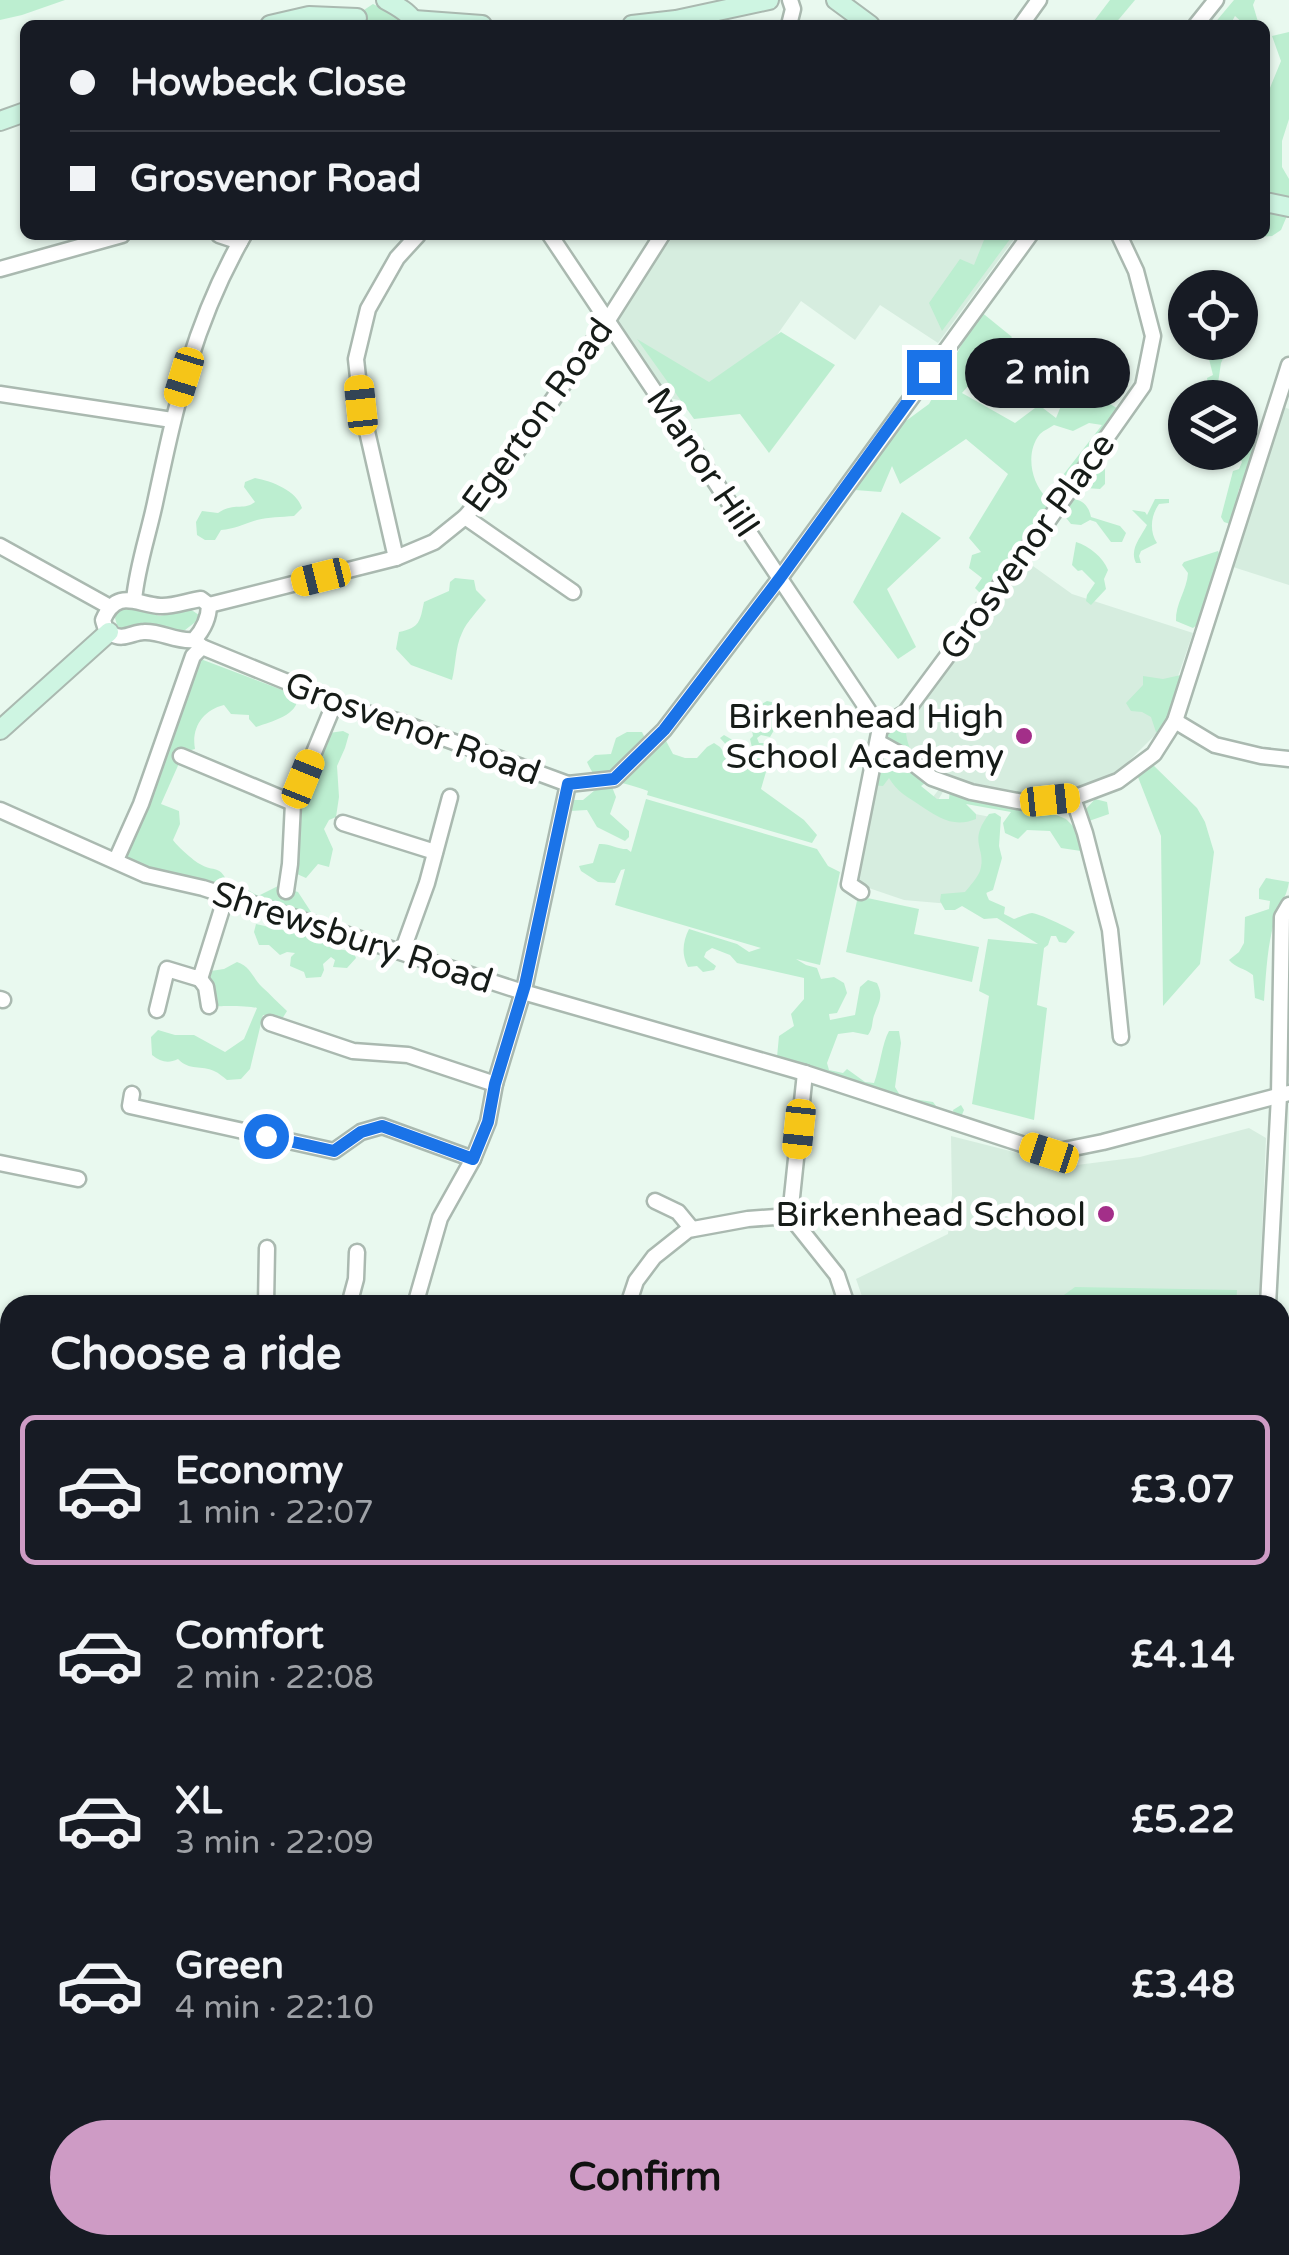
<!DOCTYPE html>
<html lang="en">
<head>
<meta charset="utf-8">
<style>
	body { margin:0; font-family:"Varela Round",sans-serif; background:#242831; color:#f1f3f6; height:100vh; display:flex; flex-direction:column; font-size:38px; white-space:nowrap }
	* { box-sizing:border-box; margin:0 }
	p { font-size:32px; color:#9ea1a6 }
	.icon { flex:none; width:55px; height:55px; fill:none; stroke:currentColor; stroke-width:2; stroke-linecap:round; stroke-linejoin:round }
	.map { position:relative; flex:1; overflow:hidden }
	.drawer { position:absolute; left:0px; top:1295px; width:1290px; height:960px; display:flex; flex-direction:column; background:#171b24; border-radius:30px 30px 0 0; box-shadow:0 2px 8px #0004 }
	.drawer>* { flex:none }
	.guide { position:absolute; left:20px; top:20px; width:1250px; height:220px; border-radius:15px; box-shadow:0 2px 8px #0004; display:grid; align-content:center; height:220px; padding:0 50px; background:#171b24 }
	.controls { position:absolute; left:1168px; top:270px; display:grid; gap:20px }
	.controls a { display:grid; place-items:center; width:90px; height:90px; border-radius:50%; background:#171b24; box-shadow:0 2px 8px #0004; font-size:50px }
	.end { position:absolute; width:45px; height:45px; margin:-22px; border:12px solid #1a73e8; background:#fff; box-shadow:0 0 0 5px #fff }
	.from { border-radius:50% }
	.bubble { position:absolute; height:70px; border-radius:35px; background:#171b24; box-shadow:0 2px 8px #0004; font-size:32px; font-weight:800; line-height:70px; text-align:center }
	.car { position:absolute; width:30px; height:60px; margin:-30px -15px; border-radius:12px; box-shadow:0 0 8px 2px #0007; background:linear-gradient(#f5c518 24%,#345 0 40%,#f5c518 0 76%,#345 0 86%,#f5c518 0) }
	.guide b { display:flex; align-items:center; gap:35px; height:95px; font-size:38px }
	.guide b+b { border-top:2px solid #363941 }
	.guide i { width:25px; height:25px; background:#f1f3f6 }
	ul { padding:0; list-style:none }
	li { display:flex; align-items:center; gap:30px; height:150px; margin:0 20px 15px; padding:0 30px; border:5px solid transparent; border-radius:15px }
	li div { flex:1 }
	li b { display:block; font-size:38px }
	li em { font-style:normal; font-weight:800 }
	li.selected { border-color:#ce9bc5 }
	li>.icon { width:90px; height:90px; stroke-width:1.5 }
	h2 { padding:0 50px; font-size:45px; line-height:120px }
	.action { display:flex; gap:20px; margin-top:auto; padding:20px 50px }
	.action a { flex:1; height:115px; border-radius:60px; background:#ce9bc5; color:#111; font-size:40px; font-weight:800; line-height:115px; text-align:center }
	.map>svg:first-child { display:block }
	.built { fill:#d6eddf }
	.green { fill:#bceed0; fill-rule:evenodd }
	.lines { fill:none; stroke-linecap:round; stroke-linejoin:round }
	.street-casing { stroke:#aab9b0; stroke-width:19 }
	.secondary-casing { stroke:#aab9b0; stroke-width:22 }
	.street { stroke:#fff; stroke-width:14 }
	.secondary { stroke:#cef5e2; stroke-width:18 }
	.route { stroke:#1a73e8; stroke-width:12 }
	.poi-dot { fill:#a32f89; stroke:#fff; stroke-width:4 }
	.labels { text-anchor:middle; stroke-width:10; stroke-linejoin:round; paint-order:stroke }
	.street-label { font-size:35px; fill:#161c18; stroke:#fff }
	.poi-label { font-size:35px; fill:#161c18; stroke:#fff; text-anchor:end }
</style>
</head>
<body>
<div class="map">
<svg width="1289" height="2255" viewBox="0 0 1289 2255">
	<rect width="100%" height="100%" fill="#e9f9ef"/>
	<g class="built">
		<polygon points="666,235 1017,235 938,343 880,305 855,340 801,301 724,410 665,397 611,320"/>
		<polygon points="1281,406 1289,409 1289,585 1230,566"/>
		<polygon points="1026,561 1072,594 1193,633 1159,731 1126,764 1111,775 1086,790 1055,801 946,787 938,800 975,814 996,818 985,907 904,900 857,884 857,874 880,769 933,797 943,784 890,742"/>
		<polygon points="1249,1128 1266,1138 1259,1305 865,1305 856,1279 948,1234 952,1194 951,1136 1069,1166 1140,1157"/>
	</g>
	<g class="green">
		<polygon points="0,0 65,0 22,15 0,20"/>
		<polygon points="1110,0 1135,0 1114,25 1091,25"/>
		<polygon points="1234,0 1255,0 1253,5 1259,25 1245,25 1235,16 1230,25 1213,25"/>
		<polygon points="373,4 407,21 408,25 368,25 364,18 364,10"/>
		<polygon points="1289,32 1289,119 1282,141 1282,167 1289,179 1289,211 1281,230 1272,236 1259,237 1258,235 1265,235 1265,100 1281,61 1272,36"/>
		<polygon points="986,235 1013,235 942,331 929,303 960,259 974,265"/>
		<path d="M980 311 1012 337 962 393 1015 423 1039 405 1056 418 1066 394 1049 378 1048 366 1120 410 1058 501 1051 503 983 596 975 588 982 578 969 568 972 555 981 552 969 538 1008 474 966 439 900 484 892 466 881 492 855 490 861 478 899 426 929 404ZM1089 423 1102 425 1046 497C1031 482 1025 452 1040 434 1044 430 1050 428 1054 425L1073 431Z"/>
		<polygon points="781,332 835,365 769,453 740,414 694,419 637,339 709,382"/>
		<polygon points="1215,343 1230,344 1221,363 1218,383 1214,391 1216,397 1206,397 1209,391 1207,378 1213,375 1207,351 1214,350"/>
		<polygon points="1245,439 1257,442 1238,492 1237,505 1230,524 1224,522 1221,517 1233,471 1239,469 1242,462 1239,456 1240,444"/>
		<path d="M1100 464 1105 467V484L1100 489 1086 488C1082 478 1090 467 1100 464Z"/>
		<path d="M255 478C272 481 297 491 302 508L294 516C281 517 269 517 257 520 244 524 235 529 221 530L215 540H205L197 535 196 522 202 511 218 513C234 502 243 511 255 502L244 487 245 482Z"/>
		<path d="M1074 499C1084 501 1089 507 1091 517L1120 526 1126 533 1122 542H1111L1096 522 1090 520 1081 525 1071 524 1063 514 1065 506Z"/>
		<path d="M1155 499H1169V503L1159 504C1151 515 1149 531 1157 543L1141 551 1139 556 1141 563H1136C1129 549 1141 537 1147 525L1132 510 1145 512 1147 515Z"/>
		<polygon points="902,512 941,538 887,589 916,647 898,659 853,602"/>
		<path d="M1076 542C1089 546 1103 557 1108 570L1104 579 1106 589 1091 605 1086 601 1087 595 1095 583 1082 570 1078 571 1072 565Z"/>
		<path d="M1218 551 1220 555 1216 561 1215 576 1208 588 1198 624 1193 628 1176 621C1175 604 1187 590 1188 573L1182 565 1184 562Z"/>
		<path d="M455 578 474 580 476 590 486 600C478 611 467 621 462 633 455 647 456 665 452 680L411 665 396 649 399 632C420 628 420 621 424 602L449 591 450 582Z"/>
		<polygon points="126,608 133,608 160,616 190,609 199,615 198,620 185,630 123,630 117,625 115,618 118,611"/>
		<path d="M198 658 298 696C298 716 272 721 256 727L249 719V715L231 714 224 705C203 710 191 728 195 749L184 752 161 804 179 811 180 824 173 840C176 845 193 860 198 863 216 874 219 862 230 887L221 902 182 887 134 873 127 858 128 840Z"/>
		<polygon points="1181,675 1180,687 1161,732 1156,732 1151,717 1142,712 1131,711 1126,703 1143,685 1143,676 1163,679"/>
		<path d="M767 701 776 703 777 725 770 737 761 735 757 738 759 743H769L768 765 761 789 804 820 817 835 812 843 647 795 648 791C640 788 631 785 622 783 601 780 597 784 587 762L595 755 611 754 616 738 627 732H642L647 742 664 737 673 754 685 758H697L707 747 714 743 720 747 725 754 730 749 720 738 724 735 753 752 750 739 753 736 752 730 759 722 760 705Z"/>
		<path d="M899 729 906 733C908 751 917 763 933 770L928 781 921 786 937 799H949L950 790 1043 792 1057 788H1083L1056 806 1054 814 1066 819 1077 830 1086 809 1095 799 1107 802 1109 814 1089 821 1081 851 1061 848 1050 831 1027 830 1018 839 1005 833 1003 823 1011 812 966 804 976 814V819C954 828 939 818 921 806 908 797 897 792 889 778L883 786 871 785 874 767 885 763 888 757 881 750 886 730Z"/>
		<polygon points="343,731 349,734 345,748 337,766 339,797 336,817 329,820 324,829 333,849 329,867 318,864 306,878 297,874 295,864 299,803 329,733"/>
		<polygon points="1150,762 1197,808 1205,822 1214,852 1200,964 1163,1006 1161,836 1136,772"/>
		<polygon points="600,786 612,787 616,797 610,814 629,831 629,837 625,841 597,827 587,810 570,811 567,804 570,800 583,800"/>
		<path d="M646 799 817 849 828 866 840 872 820 965 796 959 806 965 817 968 821 979 834 977 844 983 847 993 837 1013 829 1014 830 1020 855 1015 860 987 868 980 877 983C883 995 880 1001 875 1013 871 1022 874 1027 868 1035L853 1032 838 1034 827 1063 829 1070 843 1073 847 1069 865 1082 874 1083C880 1067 882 1043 889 1031H899L901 1043 895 1087 901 1097 933 1102 939 1110 954 1115 953 1110 961 1105 964 1110 961 1117 953 1125 784 1070 777 1057 779 1036 794 1026 791 1014 804 999V978L737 963 730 955 712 948 706 952 704 957 716 966 714 970 703 972 697 966 688 967C681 954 683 941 689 929L737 944 749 952 761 948 615 905 625 869 621 870 615 883 598 882 581 871 579 866 593 863 599 844C609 843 616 849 627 849L631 852Z"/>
		<path d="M995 813 1001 817 999 846 1002 858 993 890 986 893 989 900 1005 907 1004 914 1014 919C1017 918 1029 913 1032 913 1038 913 1069 928 1075 932L1066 943 1059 942 1056 936H1051L1048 945 1044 948 1037 1005 1047 1008 1034 1120 972 1104 989 996 979 991 988 939 1038 944 997 918 984 919 962 906 955 910H945L940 901 941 894 965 892C970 886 977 878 980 871 987 848 967 843 989 814Z"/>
		<path d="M1266 878 1289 882C1287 896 1279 907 1275 920 1267 945 1266 975 1264 1001L1255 998 1253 975C1244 968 1236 968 1229 960L1239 952 1244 943 1245 917 1269 909 1270 901 1259 899V889Z"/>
		<polygon points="278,886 298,892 313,915 311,929 302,932 265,913 246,910 229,903 234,889 248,890 258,896"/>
		<polygon points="858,896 919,909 914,934 979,947 972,982 846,952"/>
		<polygon points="256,924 327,940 334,949 353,951 356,958 347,968 333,967 335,960 331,957 323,964 324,970 321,977 306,978 304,972 290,966 291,957 295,953 287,952 280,955 269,945 259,945 254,932"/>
		<path d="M237 962C251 967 252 977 262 987 270 994 278 1003 287 1011L282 1019 263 1015 250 1069 241 1079 227 1080C223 1077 219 1073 214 1071 202 1065 189 1071 178 1059 168 1064 161 1062 152 1055L151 1037 158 1030 175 1035H194L225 1052 244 1039 257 1008C251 1006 220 1005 213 1007L211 999 216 995 204 972 224 969Z"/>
		<polygon points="1075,1287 1237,1290 1236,1305 1050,1305"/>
		<polygon points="0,1697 10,1697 10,2245 727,2245 726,2255 0,2255"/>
	</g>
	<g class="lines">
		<defs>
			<g id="street">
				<polyline points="789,25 793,9 790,0"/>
				<polyline points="1021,25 1039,0"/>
				<polyline points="1196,25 1216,0"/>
				<polyline points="219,235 240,242"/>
				<polyline points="550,235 880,728 849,884 861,892"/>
				<polyline points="0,269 122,235"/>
				<polyline points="0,394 172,420"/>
				<polyline points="465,517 573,592"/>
				<polyline points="0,546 110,607"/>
				<polyline points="396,558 361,405 356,359 368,309 397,258 418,235"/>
				<path d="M201 599 209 605C209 619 203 630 194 640 176 642 161 631 144 632 133 632 123 641 112 634 105 630 105 627 103 620 117 588 135 604 160 606 173 607 187 601 201 599Z"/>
				<path d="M134 600C137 567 148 536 155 503 176 405 193 324 244 235"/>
				<polyline points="209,605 396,558 434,542 465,517 497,480 608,320 662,235"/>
				<polyline points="194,640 202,647 358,711 397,721 568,784 614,779 664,730 780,578 1030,235"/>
				<polyline points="1175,721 1215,745 1261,756 1289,759"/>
				<polyline points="880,728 905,713 1050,518 1143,386 1153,336 1136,271 1119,235"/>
				<polyline points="878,742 905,757 932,778 971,792 1028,803 1073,798 1118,781 1154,754 1175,721 1289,365"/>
				<polyline points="181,756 293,803"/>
				<polyline points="1073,798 1085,833 1110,930 1121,1037"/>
				<polyline points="0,810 146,875 203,888 523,992 805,1073 1049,1153 1103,1142 1289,1093"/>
				<polyline points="343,823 435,852"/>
				<polyline points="116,860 141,804 193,656 202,647"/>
				<polyline points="286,891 290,864 293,803 335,702"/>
				<polyline points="402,952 427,883 450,797"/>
				<polyline points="200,979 206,987 209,1006"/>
				<polyline points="0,999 3,1000"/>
				<polyline points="157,1010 167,969 200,979 226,896"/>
				<polyline points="270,1023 353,1051 408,1055 495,1084"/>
				<polyline points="132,1094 130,1106 334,1151 361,1132 382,1126 473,1159"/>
				<polyline points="0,1163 78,1179"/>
				<polyline points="655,1201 678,1212 692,1229"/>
				<polyline points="790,1216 805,1073"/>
				<polyline points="790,1216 837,1275 847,1305"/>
				<polyline points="266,1305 267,1248"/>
				<polyline points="349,1305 356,1279 357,1252"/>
				<polyline points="415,1305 440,1218 473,1159 488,1122 495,1084 525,985 568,784"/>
				<polyline points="628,1305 636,1281 654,1257 688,1230 748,1219 790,1216"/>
				<polyline points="1268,1305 1279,1096 1282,917 1289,905"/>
				<polyline points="0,1344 10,1343"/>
				<polyline points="1280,1353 1289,1350"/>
				<polyline points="0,1599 10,1600"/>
				<polyline points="1280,1902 1289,1877"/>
				<polyline points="1280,1978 1289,1982"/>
				<polyline points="1280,2141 1289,2152"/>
				<polyline points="977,2245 979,2255"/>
				<polyline points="1102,2245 1107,2255"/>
				<polyline points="849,2255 850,2245"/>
				<polyline points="1284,2255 1289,2245"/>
			</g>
			<g id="secondary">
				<path d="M386 0C396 6 412 13 415 25"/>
				<polyline points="836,0 870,25"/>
				<polyline points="414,20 482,25"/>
				<polyline points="270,25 309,16 357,18"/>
				<polyline points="632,25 676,20 769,0"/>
				<polyline points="0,121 25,112"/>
				<polyline points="1265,202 1289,207"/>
				<polyline points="0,730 109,632"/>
				<polyline points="0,1572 10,1572"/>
				<polyline points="1280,1662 1289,1658"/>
			</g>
		</defs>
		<use href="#street" class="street-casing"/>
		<use href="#secondary" class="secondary-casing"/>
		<use href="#street" class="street"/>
		<use href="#secondary" class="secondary"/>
	</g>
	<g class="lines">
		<polyline class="route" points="266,1136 334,1151 361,1132 382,1126 473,1159 488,1122 495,1084 525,985 568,784 614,779 664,730 780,578 929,372"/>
	</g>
	<g class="poi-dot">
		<circle cx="1024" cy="736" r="10"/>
		<circle cx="1106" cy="1214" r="10"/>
	</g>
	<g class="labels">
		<g class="street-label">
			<text transform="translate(537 415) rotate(-54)" y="12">Egerton Road</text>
			<text transform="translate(703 462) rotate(56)" y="12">Manor Hill</text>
			<text transform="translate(1027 546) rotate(-54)" y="12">Grosvenor Place</text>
			<text transform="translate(413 728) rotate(20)" y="12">Grosvenor Road</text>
			<text transform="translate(353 937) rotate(18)" y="12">Shrewsbury Road</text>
		</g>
		<g class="poi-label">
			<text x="1004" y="728">Birkenhead High<tspan x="1004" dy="40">School Academy</tspan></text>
			<text x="1086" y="1226">Birkenhead School</text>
		</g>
	</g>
</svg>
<div class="controls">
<a><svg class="icon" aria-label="locate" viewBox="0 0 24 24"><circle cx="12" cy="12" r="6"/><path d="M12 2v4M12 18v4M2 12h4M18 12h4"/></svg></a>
<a><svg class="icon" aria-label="layers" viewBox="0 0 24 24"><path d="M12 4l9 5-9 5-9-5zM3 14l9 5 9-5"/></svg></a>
</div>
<i class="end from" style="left:266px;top:1136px"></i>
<i class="end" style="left:929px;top:372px"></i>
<div class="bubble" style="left:965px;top:338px;width:165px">2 min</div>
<i class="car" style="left:184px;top:377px;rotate:197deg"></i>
<i class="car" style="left:361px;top:405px;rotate:354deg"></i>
<i class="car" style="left:321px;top:577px;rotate:256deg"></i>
<i class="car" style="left:303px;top:779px;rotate:22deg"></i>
<i class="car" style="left:1050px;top:800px;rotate:84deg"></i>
<i class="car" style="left:799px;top:1129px;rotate:186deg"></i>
<i class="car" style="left:1049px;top:1153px;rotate:288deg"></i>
<div class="guide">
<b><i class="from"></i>Howbeck Close</b>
<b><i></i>Grosvenor Road</b>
</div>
<section class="drawer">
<h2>Choose a ride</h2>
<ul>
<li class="selected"><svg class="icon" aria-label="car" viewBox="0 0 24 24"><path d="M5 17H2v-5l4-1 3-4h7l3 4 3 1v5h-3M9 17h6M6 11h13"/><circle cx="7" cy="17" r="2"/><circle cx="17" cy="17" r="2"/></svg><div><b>Economy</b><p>1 min · 22:07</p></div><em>£3.07</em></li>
<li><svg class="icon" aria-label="car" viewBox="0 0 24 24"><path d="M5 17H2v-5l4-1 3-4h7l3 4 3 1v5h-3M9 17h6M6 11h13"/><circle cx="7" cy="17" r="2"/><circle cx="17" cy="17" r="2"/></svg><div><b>Comfort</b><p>2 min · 22:08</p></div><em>£4.14</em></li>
<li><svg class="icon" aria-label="car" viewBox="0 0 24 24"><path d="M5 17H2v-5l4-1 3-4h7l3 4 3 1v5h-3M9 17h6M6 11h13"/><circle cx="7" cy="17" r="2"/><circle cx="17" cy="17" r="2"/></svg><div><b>XL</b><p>3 min · 22:09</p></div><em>£5.22</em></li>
<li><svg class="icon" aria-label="car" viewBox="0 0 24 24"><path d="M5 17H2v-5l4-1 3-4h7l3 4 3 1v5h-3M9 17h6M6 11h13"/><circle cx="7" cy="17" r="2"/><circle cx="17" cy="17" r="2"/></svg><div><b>Green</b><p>4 min · 22:10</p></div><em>£3.48</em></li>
</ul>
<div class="action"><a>Confirm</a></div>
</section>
</div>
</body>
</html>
